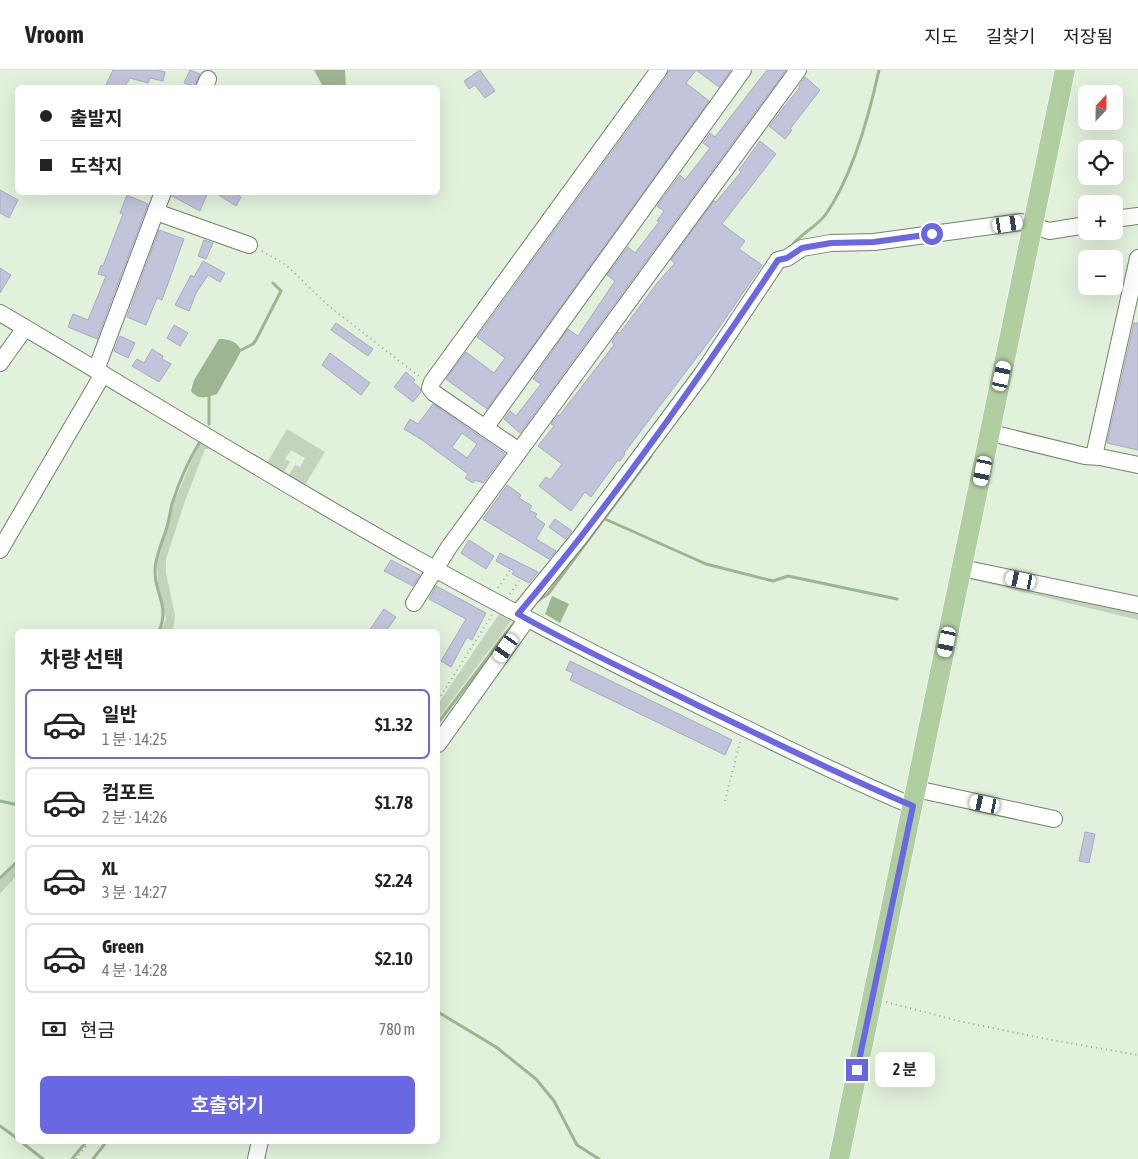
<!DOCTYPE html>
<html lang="ko">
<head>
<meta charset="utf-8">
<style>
	body { margin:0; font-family:"Asap Condensed","Noto Sans KR",sans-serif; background:#f6f6f6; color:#222; height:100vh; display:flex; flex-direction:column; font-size:19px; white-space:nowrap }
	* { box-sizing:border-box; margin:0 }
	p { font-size:16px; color:#767676 }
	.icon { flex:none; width:28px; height:28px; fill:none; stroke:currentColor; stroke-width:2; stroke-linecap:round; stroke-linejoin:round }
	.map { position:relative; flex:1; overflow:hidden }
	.side { position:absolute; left:15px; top:559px; width:425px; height:515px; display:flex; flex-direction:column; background:#fff; border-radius:8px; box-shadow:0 5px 20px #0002 }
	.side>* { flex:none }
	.banner { position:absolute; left:15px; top:15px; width:425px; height:110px; border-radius:8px; box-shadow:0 5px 20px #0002; display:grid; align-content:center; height:110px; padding:0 25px; background:#fff }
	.needle { width:32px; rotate:22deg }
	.buttons { position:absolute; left:1078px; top:15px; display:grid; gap:10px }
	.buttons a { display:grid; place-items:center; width:45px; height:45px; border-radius:8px; background:#fff; box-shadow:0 5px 20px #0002; font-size:25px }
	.end { position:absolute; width:22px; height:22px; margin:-11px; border:6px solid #6967e1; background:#fff; box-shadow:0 0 0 2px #fff }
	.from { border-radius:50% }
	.bubble { position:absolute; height:35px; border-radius:8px; background:#fff; box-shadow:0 5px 20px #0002; font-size:16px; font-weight:600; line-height:35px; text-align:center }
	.car { position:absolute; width:15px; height:30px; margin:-15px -8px; border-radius:6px; box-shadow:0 0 4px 1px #0007; background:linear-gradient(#fff 24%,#345 0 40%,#fff 0 76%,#345 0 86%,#fff 0) }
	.banner b { display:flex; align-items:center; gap:18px; height:48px; font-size:19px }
	.banner b+b { border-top:1px solid #e0e0e0 }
	.banner i { width:12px; height:12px; background:#222 }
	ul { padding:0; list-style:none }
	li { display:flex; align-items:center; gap:15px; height:70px; margin:0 10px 8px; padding:0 15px; border:2px solid #e0e0e0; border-radius:8px }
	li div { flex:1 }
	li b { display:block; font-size:19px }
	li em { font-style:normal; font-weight:600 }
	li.selected { border-color:#6967e1 }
	li>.icon { width:45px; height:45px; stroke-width:1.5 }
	h2 { padding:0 25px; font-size:22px; line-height:60px }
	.pay { display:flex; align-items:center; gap:12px; height:55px; padding:0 25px; font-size:19px }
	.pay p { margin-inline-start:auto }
	.button { display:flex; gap:10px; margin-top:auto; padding:10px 25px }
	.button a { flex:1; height:58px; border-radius:8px; background:#6967e1; color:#fff; font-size:20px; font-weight:600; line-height:58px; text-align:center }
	header { display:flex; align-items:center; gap:30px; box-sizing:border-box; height:70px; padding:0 25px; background:#fff; border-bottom:1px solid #e0e0e0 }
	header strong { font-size:24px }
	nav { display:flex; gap:28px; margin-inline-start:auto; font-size:18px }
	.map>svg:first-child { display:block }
	.green { fill:#c4d4bc }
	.water { fill:#9db590 }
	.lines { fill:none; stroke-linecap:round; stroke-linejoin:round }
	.stream { stroke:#9db590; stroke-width:3 }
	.building { fill:#c1c4db; stroke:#a8abc1; fill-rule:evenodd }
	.minor-casing { stroke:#74816e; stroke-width:18 }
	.major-casing { stroke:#fff; stroke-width:21 }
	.path { stroke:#9ca897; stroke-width:2; stroke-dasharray:1 4; stroke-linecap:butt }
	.minor { stroke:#fff; stroke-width:16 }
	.major { stroke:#b1cea1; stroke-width:20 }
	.route { stroke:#6967e1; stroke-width:6 }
</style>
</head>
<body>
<header>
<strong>Vroom</strong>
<nav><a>지도</a><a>길찾기</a><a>저장됨</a></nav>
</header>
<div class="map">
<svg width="1138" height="1089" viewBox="0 0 1138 1089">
	<rect width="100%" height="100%" fill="#e2f1db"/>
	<g class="green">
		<polygon points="287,359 325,382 303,418 287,408 295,395 300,397 305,388 291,380 285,389 290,392 282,405 265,396"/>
		<polygon points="202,371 215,379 205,379 185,431 166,489 166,503 175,545 173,561 161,561 166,549 158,514 157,494 173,435 194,385"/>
		<polygon points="973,507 1138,539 1138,550 970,509"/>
		<polygon points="499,544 511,551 438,649 438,634"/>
		<polygon points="17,793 17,805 0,824 0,810"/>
	</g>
	<g class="water">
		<polygon points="314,0 345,0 346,17 323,17"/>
		<path d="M219 269C228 269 237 271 241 280L239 285 217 324C207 327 199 331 191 321L194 310Z"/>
		<polygon points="552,526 569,534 560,553 545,544"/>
	</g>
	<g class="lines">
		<g class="stream">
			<path d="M790 178C800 163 816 158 826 144 853 105 869 46 879 0"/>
			<polyline points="241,280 253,274 256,270 281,221 273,213"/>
			<polyline points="209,354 209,327"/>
			<polyline points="605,449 706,494 773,511 788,506 897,529"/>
			<polyline points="536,532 548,524 651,386"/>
			<path d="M159 561C170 536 155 525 155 501 155 487 162 473 166 460 169 451 170 442 172 434 179 412 189 389 201 370"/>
			<polyline points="438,653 513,554"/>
			<polyline points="0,731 18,735"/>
			<polyline points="0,808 18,791"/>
			<polyline points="438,942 496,977 536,1009 554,1031 577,1075 599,1089"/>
			<polyline points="0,1056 18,1069"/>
			<polyline points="20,1071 43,1089"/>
			<polyline points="72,1089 87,1071"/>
			<polyline points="93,1089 107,1071"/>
		</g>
	</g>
	<g class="building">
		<polygon points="113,0 157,0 165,2 163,11 150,8 148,13 130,8 124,18 111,18 106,15"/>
		<polygon points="190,0 200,4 194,17 184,13"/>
		<polygon points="480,0 495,21 485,28 475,15 469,19 464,11"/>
		<polygon points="669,0 696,0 686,13 709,31 487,339 446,309 466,282 494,303 505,288 477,267 667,6"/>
		<polygon points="696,0 731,0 719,17"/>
		<polygon points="767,0 786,0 520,363 504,349 510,341 516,346 541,314 533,309 568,259 578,266 615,211 607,205 628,177 635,183 659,152 657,151 664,141 657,136 680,105 685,110 710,78 703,73 710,63 715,67"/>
		<polygon points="805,7 820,20 790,59 792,60 785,69 769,56 800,17 799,16"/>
		<polygon points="760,71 776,84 722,154 745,171 739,179 762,195 716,262 624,383 625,384 620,391 618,390 591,427 585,422 571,441 539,416 546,407 550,410 562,394 538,376 554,356 551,354 558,345 559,346 614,275 612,272 618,262 620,263 658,212 675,193 671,190 714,131 716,132 741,102 739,100"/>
		<polygon points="0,120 18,130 9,148 0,143"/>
		<polygon points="173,122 208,122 200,141 172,126"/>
		<polygon points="214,122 234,122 241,127 236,136"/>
		<polygon points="127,125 148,134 97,269 68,257 73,244 88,250 106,206 98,204 101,195 103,196 123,144 120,143"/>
		<polygon points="159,160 184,169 162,230 157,228 146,255 127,247"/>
		<polygon points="204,170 213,173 206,189 198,186"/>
		<polygon points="203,191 225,203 220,212 208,205 196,223 189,241 175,235 191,205 194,207"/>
		<polygon points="0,198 11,205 0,223"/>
		<polygon points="336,253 373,279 368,286 331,260"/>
		<polygon points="1134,253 1138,253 1138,380 1107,373"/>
		<polygon points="174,255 188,263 180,276 167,268"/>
		<polygon points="120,266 135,273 128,288 114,281"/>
		<polygon points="152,279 163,286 162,289 171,294 159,312 132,296 137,289 144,293"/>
		<polygon points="330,283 370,313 361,325 322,295"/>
		<polygon points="406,302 415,310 413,312 420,318 421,322 413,332 394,317"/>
		<path d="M433 334 505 384 483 413 475 410 473 413 465 408 468 404 460 398 422 370 404 359 410 349 418 354ZM462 363 477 374 467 388 452 377Z"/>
		<polygon points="507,415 521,425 519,428 532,436 529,440 537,444 535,447 545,454 536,469 556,481 549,489 483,449"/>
		<polygon points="555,449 572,461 565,469 549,457"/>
		<polygon points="469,470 494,486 486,499 461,483"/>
		<polygon points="500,483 538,502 529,513 512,504 514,501 496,491"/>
		<polygon points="391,490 420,505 413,516 384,501"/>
		<polygon points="436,516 486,543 472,570 467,567 451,597 441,591 466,549 429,529"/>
		<polygon points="384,539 396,547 386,561 369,561"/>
		<polygon points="570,591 732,670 725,685 570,610 573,603 566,600"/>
		<polygon points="1085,762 1095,764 1089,793 1079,791"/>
	</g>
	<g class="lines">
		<defs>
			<g id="minor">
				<polyline points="204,18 208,9"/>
				<polyline points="156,142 249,175"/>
				<polyline points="1114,149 1138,146"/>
				<path d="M0 243C138 324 274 409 413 487 512 542 613 594 714 643 780 675 845 708 913 736"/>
				<polyline points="0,293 25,258"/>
				<polyline points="96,300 163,122"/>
				<polyline points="485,358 743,0"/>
				<polyline points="991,363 1085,386 1100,387 1138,395"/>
				<polyline points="519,381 434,323 430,318 432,312 659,0"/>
				<polyline points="1094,386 1138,188"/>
				<polyline points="0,480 103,304"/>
				<polyline points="962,498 1138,535"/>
				<polyline points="414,533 449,477 798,0"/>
				<polyline points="518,543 580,467 702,304 778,190 787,188 802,178 831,173 874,172 1021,152 1049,161 1086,155"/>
				<polyline points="438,674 527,549"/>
				<polyline points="916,719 1054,749"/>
				<polyline points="256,1089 260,1071"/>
			</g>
			<polyline id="major" points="839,1089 1065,0"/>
		</defs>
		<use href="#minor" class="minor-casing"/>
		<use href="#major" class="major-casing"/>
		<g class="path">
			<polyline points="262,181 286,195 330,237 420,307"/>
			<polyline points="498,518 510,500"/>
			<polyline points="510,524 520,509"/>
			<polyline points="438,630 492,545"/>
			<polyline points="725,731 740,672"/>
			<polyline points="886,932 959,951 1046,969 1138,985"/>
			<polyline points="76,1089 90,1071"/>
		</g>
		<use href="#minor" class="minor"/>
		<use href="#major" class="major"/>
	</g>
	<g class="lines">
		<path class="route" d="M857 1000 913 736C839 705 768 669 697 635 637 605 576 577 518 544 613 432 697 311 778 190L787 188 802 178 831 173 874 172 932 164"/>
	</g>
</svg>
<div class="buttons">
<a><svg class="needle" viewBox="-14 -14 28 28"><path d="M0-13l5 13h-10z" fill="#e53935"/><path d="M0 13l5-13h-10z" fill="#767676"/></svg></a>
<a><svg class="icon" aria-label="locate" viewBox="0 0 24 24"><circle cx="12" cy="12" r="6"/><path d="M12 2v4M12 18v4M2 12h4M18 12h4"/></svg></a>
<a>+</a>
<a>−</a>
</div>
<i class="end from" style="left:932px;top:164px"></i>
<i class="end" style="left:857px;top:1000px"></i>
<div class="bubble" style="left:875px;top:982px;width:60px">2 분</div>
<i class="car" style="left:1008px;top:154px;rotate:81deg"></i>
<i class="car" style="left:1002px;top:306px;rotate:12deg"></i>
<i class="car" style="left:983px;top:401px;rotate:192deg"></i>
<i class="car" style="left:1021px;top:510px;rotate:282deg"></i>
<i class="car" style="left:947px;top:572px;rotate:192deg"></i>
<i class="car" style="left:506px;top:578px;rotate:215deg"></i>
<i class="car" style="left:985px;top:734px;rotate:282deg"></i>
<div class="banner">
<b><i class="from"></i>출발지</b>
<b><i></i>도착지</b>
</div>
<section class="side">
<h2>차량 선택</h2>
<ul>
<li class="selected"><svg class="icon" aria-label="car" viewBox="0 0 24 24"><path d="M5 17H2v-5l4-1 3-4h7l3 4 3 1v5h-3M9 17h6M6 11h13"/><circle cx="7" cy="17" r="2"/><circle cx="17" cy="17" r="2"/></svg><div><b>일반</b><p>1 분 · 14:25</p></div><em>$1.32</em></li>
<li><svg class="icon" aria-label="car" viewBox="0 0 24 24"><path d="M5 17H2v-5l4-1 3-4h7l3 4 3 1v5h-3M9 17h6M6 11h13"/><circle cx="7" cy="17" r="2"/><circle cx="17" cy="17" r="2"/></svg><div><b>컴포트</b><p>2 분 · 14:26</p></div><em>$1.78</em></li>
<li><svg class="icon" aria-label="car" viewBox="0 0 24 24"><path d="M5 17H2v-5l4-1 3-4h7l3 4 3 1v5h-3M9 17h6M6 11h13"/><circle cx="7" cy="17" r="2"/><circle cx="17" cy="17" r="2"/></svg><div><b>XL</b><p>3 분 · 14:27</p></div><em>$2.24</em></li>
<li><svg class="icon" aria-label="car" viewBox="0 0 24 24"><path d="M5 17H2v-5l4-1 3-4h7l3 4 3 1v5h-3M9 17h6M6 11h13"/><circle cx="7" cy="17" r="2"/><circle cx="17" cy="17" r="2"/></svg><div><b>Green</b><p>4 분 · 14:28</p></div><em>$2.10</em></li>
</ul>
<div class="pay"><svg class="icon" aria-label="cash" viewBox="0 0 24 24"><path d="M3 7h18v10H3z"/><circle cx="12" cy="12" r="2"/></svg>현금<p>780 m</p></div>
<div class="button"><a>호출하기</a></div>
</section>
</div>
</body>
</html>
